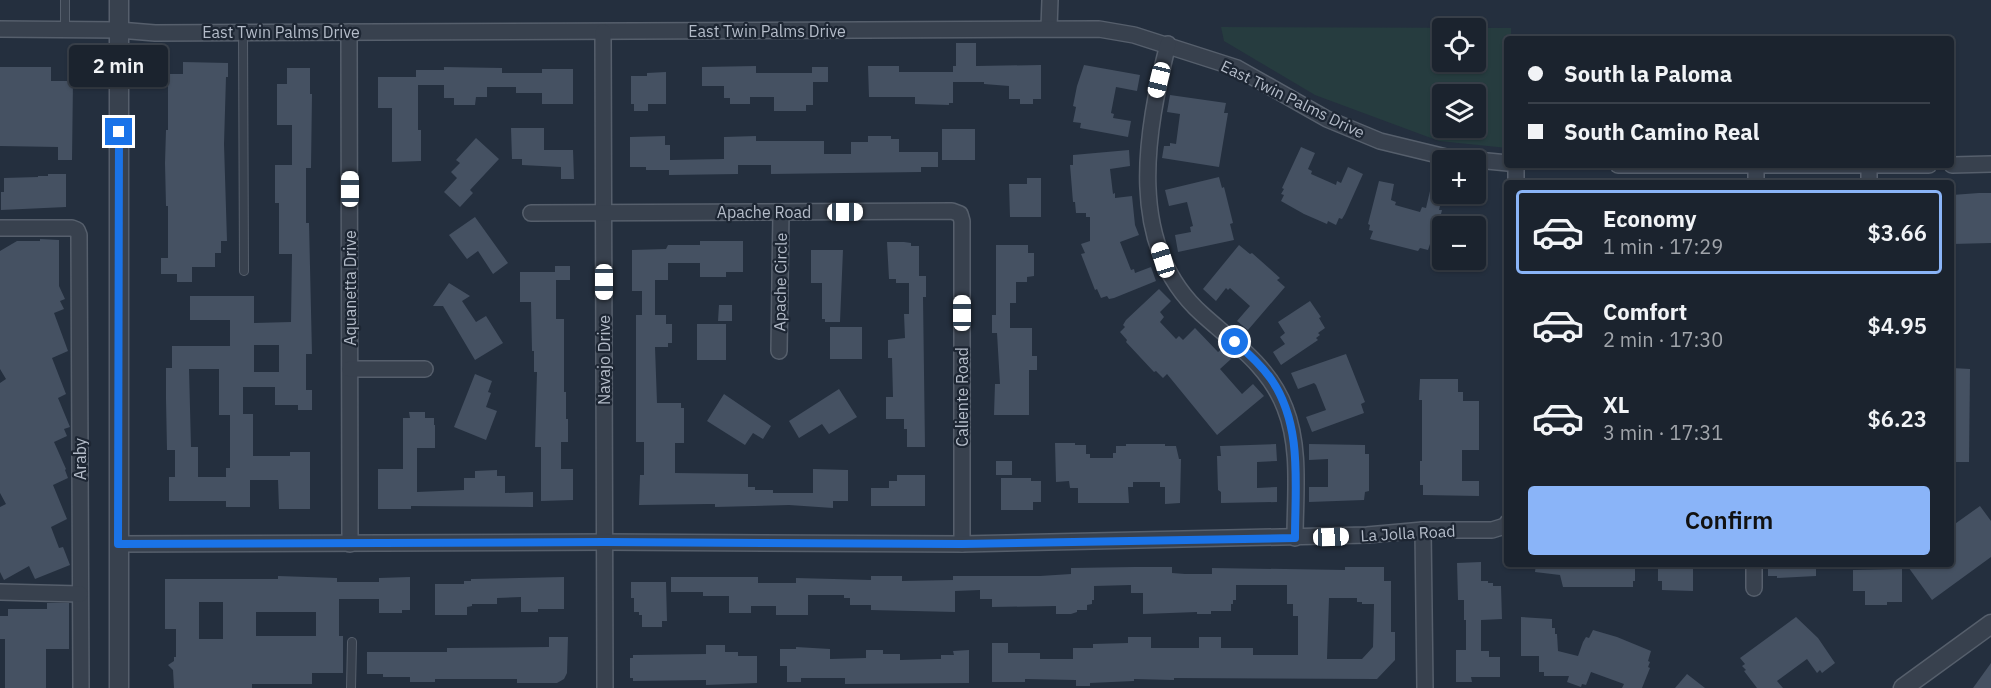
<!DOCTYPE html>
<html lang="en">
<head>
<meta charset="utf-8">
<style>
	body { margin:0; font-family:"IBM Plex Sans",sans-serif; background:#282f3a; color:#f1f3f6; height:100vh; display:flex; flex-direction:column; font-size:22px; white-space:nowrap }
	* { box-sizing:border-box; margin:0 }
	p { font-size:20px; color:#a0a4aa }
	.icon { flex:none; width:33px; height:33px; fill:none; stroke:currentColor; stroke-width:2; stroke-linecap:round; stroke-linejoin:round }
	.map { position:relative; flex:1; overflow:hidden }
	.details { position:absolute; left:1504px; top:180px; width:450px; height:387px; display:flex; flex-direction:column; background:#1b232e; border-radius:6px; box-shadow:0 2px 4px #0004,0 0 0 2px #39404a }
	.details>* { flex:none }
	.hud { position:absolute; left:1504px; top:36px; width:450px; height:132px; border-radius:6px; box-shadow:0 2px 4px #0004,0 0 0 2px #39404a; display:grid; align-content:center; height:132px; padding:0 24px; background:#1b232e }
	.tools { position:absolute; left:1432px; top:18px; display:grid; gap:12px }
	.tools a { display:grid; place-items:center; width:54px; height:54px; border-radius:6px; background:#1b232e; box-shadow:0 2px 4px #0004,0 0 0 2px #39404a; font-size:30px }
	.end { position:absolute; width:27px; height:27px; margin:-14px; border:8px solid #1a73e8; background:#fff; box-shadow:0 0 0 3px #fff }
	.from { border-radius:50% }
	.bubble { position:absolute; height:42px; border-radius:6px; background:#1b232e; box-shadow:0 2px 4px #0004,0 0 0 2px #39404a; font-size:20px; font-weight:600; line-height:42px; text-align:center }
	.car { position:absolute; width:18px; height:36px; margin:-18px -9px; border-radius:8px; box-shadow:0 0 4px 2px #0007; background:linear-gradient(#fff 24%,#345 0 40%,#fff 0 76%,#345 0 86%,#fff 0) }
	.hud b { display:flex; align-items:center; gap:21px; height:57px; font-size:22px }
	.hud b+b { border-top:2px solid #39404a }
	.hud i { width:15px; height:15px; background:#f1f3f6 }
	ul { padding:10px 0 0; list-style:none }
	li { display:flex; align-items:center; gap:18px; height:84px; margin:0 12px 9px; padding:0 12px; border:3px solid transparent; border-radius:6px }
	li div { flex:1 }
	li b { display:block; font-size:22px }
	li em { font-style:normal; font-weight:600 }
	li.current { border-color:#8ab4f8 }
	li>.icon { width:54px; height:54px; stroke-width:1.5 }
	.cta { display:flex; gap:12px; margin-top:auto; padding:12px 24px }
	.cta a { flex:1; height:69px; border-radius:6px; background:#8ab4f8; color:#111; font-size:24px; font-weight:600; line-height:69px; text-align:center }
	.map>svg:first-child { display:block }
	.green { fill:#263c3f; fill-rule:evenodd }
	.building { fill:#455162; fill-rule:evenodd }
	.lines { fill:none; stroke-linecap:round; stroke-linejoin:round }
	.service-casing { stroke:#565f6c; stroke-width:10 }
	.minor-casing { stroke:#565f6c; stroke-width:18 }
	.tertiary-casing { stroke:#565f6c; stroke-width:21 }
	.service { stroke:#38414e; stroke-width:8 }
	.minor { stroke:#38414e; stroke-width:15 }
	.tertiary { stroke:#38414e; stroke-width:18 }
	.route { stroke:#1a73e8; stroke-width:8 }
	.labels { text-anchor:middle; stroke-width:4.5; stroke-linejoin:round; paint-order:stroke }
	.street-label { font-size:16px; fill:#b4bcc9; stroke:#1d2633 }
</style>
</head>
<body>
<div class="map">
<svg width="1991" height="688" viewBox="0 0 1991 688">
	<rect width="100%" height="100%" fill="#242f3e"/>
	<path class="green" d="M1221 27 1511 28V39H1508L1507 148 1439 141 1315 95 1224 41ZM1443 28H1476V62H1443ZM1443 94H1476V128H1443Z"/>
	<g class="building">
		<polygon points="956,43 976,43 976,66 1041,65 1041,99 1033,99 1033,104 1020,104 1020,99 1009,99 1009,86 984,84 984,82 953,82 953,103 949,103 949,105 915,104 915,97 869,97 868,66 899,66 899,72 953,72 953,66 956,66"/>
		<polygon points="183,62 228,63 228,77 226,77 224,144 227,241 221,241 221,253 215,253 215,267 192,267 192,282 177,282 177,274 161,274 161,258 168,258 168,206 166,206 165,163 166,130 168,130 168,74 183,74"/>
		<polygon points="1084,65 1140,75 1137,91 1116,87 1111,113 1114,114 1113,118 1131,121 1128,137 1080,128 1081,123 1073,122 1076,107 1073,106 1077,86"/>
		<polygon points="756,66 756,73 812,73 812,67 828,67 828,82 813,82 813,105 806,105 806,111 774,111 774,97 750,97 750,104 730,104 730,98 724,98 724,86 702,86 702,67"/>
		<polygon points="0,67 51,67 51,81 73,81 72,160 58,160 58,147 0,146"/>
		<polygon points="444,67 502,68 502,73 542,73 542,69 573,69 573,104 542,104 542,93 516,93 516,87 487,87 487,97 476,97 475,105 454,105 454,98 444,98 444,85 418,85 418,130 421,130 421,161 392,162 392,108 378,108 378,77 416,77 416,70 444,70"/>
		<path d="M287 68H310V94H312L311 168H306V223H309L312 354H306V390H312V410H298V405H275V387H243V414H253V456H290V452H310V509H279L278 480H250V507H226V501H169V477H175V450H167L166 399V368H172V346H230V320H190V296H254V323L291 322 292 254H279V203H275V165H292V125H277V84H287ZM254 345H279V372H254ZM189 369H219V415H230V468H226V477H198V447H191Z"/>
		<polygon points="666,72 666,104 648,104 648,111 634,111 634,104 631,104 631,76 647,76 647,73"/>
		<polygon points="1170,95 1226,103 1224,113 1228,113 1219,167 1162,158 1164,146 1170,146 1170,143 1176,144 1180,114 1167,112"/>
		<polygon points="511,128 544,128 544,150 573,150 574,179 561,179 561,167 522,165 522,159 512,159"/>
		<rect x="942" y="129" width="33" height="31"/>
		<polygon points="665,136 665,145 670,145 670,160 724,159 724,137 756,136 756,141 824,141 824,154 851,154 851,142 868,142 868,136 891,136 891,139 899,139 899,152 938,152 938,167 921,167 921,172 771,174 771,165 738,165 738,174 669,175 669,170 646,170 646,167 630,167 630,137"/>
		<polygon points="476,138 499,159 470,190 473,193 460,207 444,192 457,178 451,172 460,163 456,160"/>
		<polygon points="1301,147 1315,153 1308,169 1312,171 1311,174 1336,185 1337,181 1341,183 1348,167 1363,174 1345,214 1342,219 1339,218 1336,225 1328,221 1327,224 1304,214 1281,201 1284,195 1281,194 1284,189 1282,188"/>
		<polygon points="1129,150 1130,166 1110,169 1113,194 1115,193 1115,198 1132,196 1135,225 1139,235 1120,242 1131,270 1134,269 1135,273 1151,267 1156,281 1114,298 1109,299 1107,296 1101,298 1097,289 1095,290 1081,254 1085,253 1081,244 1090,241 1090,217 1086,217 1086,213 1076,213 1075,202 1073,202 1070,165 1073,165 1073,155"/>
		<polygon points="48,174 66,174 66,207 1,210 1,192 4,192 4,178 38,177 38,176 48,176"/>
		<polygon points="1219,177 1222,188 1224,187 1233,223 1230,224 1234,240 1178,252 1175,235 1191,232 1190,227 1193,226 1187,202 1169,206 1165,190"/>
		<polygon points="1027,178 1041,178 1041,217 1010,217 1009,184 1027,184"/>
		<polygon points="1379,181 1394,184 1391,200 1396,202 1395,205 1420,212 1422,207 1426,208 1430,191 1443,194 1439,210 1442,210 1435,239 1433,244 1430,244 1428,250 1420,248 1418,251 1370,239 1373,231 1369,230 1370,225 1368,224"/>
		<polygon points="1979,193 1991,193 1991,243 1952,244 1952,195"/>
		<polygon points="475,217 508,263 493,274 478,251 467,259 449,235"/>
		<polygon points="40,239 59,240 59,286 65,299 60,301 64,309 54,313 68,351 52,358 66,394 58,398 70,427 64,429 67,436 54,442 66,469 65,470 68,478 53,485 67,519 51,527 59,548 63,547 70,565 35,579 29,566 4,580 0,572 0,507 6,504 0,493 0,383 6,379 0,369 0,251 17,241 40,241"/>
		<polygon points="700,241 743,241 743,272 726,272 726,277 700,277 700,263 668,263 668,280 655,280 655,315 666,315 666,324 672,324 672,343 668,343 668,347 655,347 657,403 681,403 681,408 684,408 684,443 675,443 675,473 748,474 748,487 755,487 755,490 773,490 773,493 813,493 813,469 848,470 848,501 833,501 833,508 789,505 715,507 715,504 708,504 639,505 640,475 644,475 644,442 636,442 636,315 642,315 642,291 632,291 632,250 666,249 668,245 700,245"/>
		<polygon points="887,242 904,242 911,243 911,246 919,246 919,276 926,276 926,297 923,297 925,447 907,447 907,429 904,429 904,419 886,419 886,397 893,397 892,358 888,358 888,340 905,338 904,314 909,314 909,283 896,283 896,279 889,279"/>
		<polygon points="996,245 1028,245 1028,253 1034,253 1034,276 1027,277 1027,282 1016,282 1016,303 1010,303 1010,328 1032,328 1032,356 1037,356 1037,370 1029,370 1029,415 994,415 995,384 1000,384 997,333 992,333 992,315 996,315"/>
		<polygon points="1239,245 1250,254 1252,253 1280,278 1277,280 1285,287 1248,330 1237,321 1250,306 1230,288 1228,290 1226,288 1216,301 1203,289"/>
		<polygon points="811,250 843,250 840,322 825,322 825,319 822,319 822,283 811,283"/>
		<polygon points="555,266 570,266 570,280 556,280 556,319 564,319 564,392 566,392 566,419 568,419 568,442 561,442 561,469 573,469 573,500 541,501 541,447 535,447 537,372 534,372 534,351 532,351 531,302 520,302 520,272 555,272"/>
		<polygon points="449,283 470,296 462,301 476,322 486,316 503,343 475,360 443,306 433,306"/>
		<polygon points="1159,289 1171,301 1160,312 1164,317 1160,322 1176,339 1179,336 1183,340 1195,328 1218,352 1222,349 1231,359 1220,369 1242,394 1253,384 1264,396 1217,435 1167,374 1163,378 1156,371 1154,372 1126,342 1127,340 1120,332 1125,327 1123,325 1126,320"/>
		<polygon points="1310,301 1321,317 1319,318 1325,328 1318,333 1320,335 1316,338 1318,340 1281,365 1273,352 1285,344 1280,337 1285,333 1278,322"/>
		<polygon points="719,305 732,305 732,321 718,321"/>
		<rect x="697" y="324" width="29" height="36"/>
		<rect x="830" y="327" width="32" height="32"/>
		<polygon points="1346,354 1365,402 1361,404 1364,413 1312,432 1306,417 1326,410 1316,385 1314,383 1298,389 1291,373"/>
		<polygon points="1952,368 1970,369 1969,462 1952,462"/>
		<polygon points="475,374 492,381 488,392 491,393 486,407 497,411 486,440 454,427"/>
		<polygon points="1420,379 1458,379 1458,392 1463,392 1463,401 1479,401 1479,450 1462,450 1462,481 1479,481 1479,496 1423,495 1423,485 1420,485 1420,461 1422,461 1422,400 1419,400"/>
		<polygon points="839,389 857,417 829,434 822,424 799,438 789,421"/>
		<polygon points="724,394 771,426 763,439 753,433 745,445 707,421"/>
		<polygon points="409,412 425,412 425,418 434,418 434,425 435,425 435,448 417,448 417,492 464,490 464,478 475,478 475,471 497,470 497,476 505,476 505,493 533,492 533,507 411,506 411,509 378,509 378,469 403,469 403,418 410,418"/>
		<polygon points="1055,443 1075,443 1075,445 1086,445 1086,454 1090,454 1090,458 1113,458 1113,453 1116,453 1116,446 1126,446 1126,444 1165,444 1165,446 1176,446 1179,459 1181,459 1180,503 1165,504 1165,487 1160,487 1160,482 1133,482 1133,487 1128,487 1129,503 1078,503 1078,488 1070,488 1069,481 1056,482"/>
		<polygon points="1276,444 1277,461 1257,462 1257,488 1277,487 1277,502 1221,503 1221,492 1218,490 1217,456 1221,456 1220,446"/>
		<polygon points="1309,444 1365,445 1365,454 1369,454 1369,491 1365,492 1364,500 1309,502 1309,487 1328,487 1328,459 1309,460"/>
		<rect x="996" y="461" width="16" height="14"/>
		<polygon points="897,475 925,475 925,506 871,506 871,488 889,488 889,481 897,481"/>
		<polygon points="1001,478 1031,478 1031,481 1041,481 1041,502 1033,502 1033,510 1001,510"/>
		<polygon points="1980,506 1991,521 1991,557 1932,600 1906,564 1952,564 1952,526"/>
		<polygon points="1481,562 1481,581 1488,581 1488,583 1493,583 1493,586 1501,586 1502,619 1481,620 1481,651 1489,651 1489,657 1500,657 1500,677 1471,677 1472,682 1456,682 1456,650 1466,650 1466,620 1464,620 1464,600 1458,600 1457,563"/>
		<polygon points="1536,564 1635,564 1635,581 1633,581 1633,587 1563,587 1560,575 1535,572"/>
		<polygon points="1658,564 1693,564 1693,591 1662,590 1662,581 1658,581"/>
		<polygon points="1768,564 1816,564 1816,576 1777,578 1777,576 1768,576"/>
		<path d="M1134 567H1172V573L1185 574H1212V568L1345 570V567H1384V581H1391V632H1395V660L1377 679 1174 678V680L1134 679V681L1090 683V686H1076V680L1025 679V682H992V643H1008V653H1040V659H1073V648H1093V644L1128 643V637H1151V648H1199V637H1221V648H1253V655H1298V616H1293V604H1287V585H1236V600H1233V604H1231V611H1211V614H1197V612L1143 614V593H1131V585L1094 586V600H1092V604L1087 605V610H1077V612L1071 614H1056V606L992 607V599H980V590L955 591V612L871 610V605H850V598H844V595H808V615H776V606H751V613H729V596H703V592H671V577H758V583H796V578L871 580V576H902V581L953 580V576H1040L1071 574V568ZM1329 598H1357V602H1362V604H1374L1373 647 1362 659H1327Z"/>
		<polygon points="1902,569 1902,602 1887,602 1887,605 1865,605 1865,591 1853,591 1853,570"/>
		<path d="M278 576 337 578V582H379V578L410 577V610H402V613H379V599H339V636H343V673H312V684H252V688H174L173 670 168 665 174 661V657H176V629H165V579H278ZM199 602H223V639H199ZM256 612H316V636H256Z"/>
		<polygon points="564,577 564,609 538,609 538,612 521,612 521,597 497,598 497,604 472,604 472,606 467,607 467,615 435,615 435,584 464,584 464,581 471,581 471,579"/>
		<polygon points="631,582 666,582 667,621 662,621 662,627 642,627 642,615 639,615 639,612 634,612 634,598 631,598"/>
		<polygon points="47,603 69,603 69,649 46,649 46,688 5,688 5,639 0,639 0,616 8,616 8,609 47,609"/>
		<polygon points="1521,617 1552,619 1552,628 1555,628 1555,634 1557,634 1558,651 1578,656 1583,642 1586,637 1589,638 1593,630 1617,637 1651,651 1648,661 1650,662 1648,667 1650,668 1642,688 1622,688 1624,684 1591,672 1586,685 1582,684 1581,687 1567,682 1569,676 1544,676 1544,672 1539,672 1539,656 1521,656"/>
		<polygon points="1796,617 1818,638 1835,663 1822,673 1820,670 1817,673 1807,659 1777,681 1783,688 1757,688 1744,671 1746,670 1742,666 1745,664 1740,658"/>
		<polygon points="549,637 568,637 567,673 564,679 557,683 517,683 517,679 435,679 435,682 410,682 410,677 383,677 383,674 367,674 367,652 447,652 447,648 549,647"/>
		<polygon points="706,645 725,645 725,652 738,652 738,656 757,656 757,683 706,685 706,680 633,681 633,678 630,678 630,658 633,658 633,655 706,654"/>
		<polygon points="796,647 830,649 830,659 866,658 866,650 883,650 883,654 900,654 900,660 937,659 941,659 941,655 954,655 953,651 969,650 969,683 845,684 845,678 801,678 801,682 787,682 787,666 780,666 780,649 796,649"/>
		<polygon points="1991,663 1991,688 1973,688"/>
		<polygon points="1687,674 1705,688 1675,688"/>
	</g>
	<g class="lines">
		<defs>
			<g id="service">
				<polyline points="65,29 65,0"/>
				<polyline points="243,32 244,271"/>
				<polyline points="351,688 352,642"/>
			</g>
			<g id="minor">
				<polyline points="1049,28 1050,0"/>
				<polyline points="0,29 119,30 155,33 1099,29 1134,35 1237,68 1327,119 1380,141 1446,157 1508,163"/>
				<polyline points="349,32 350,544"/>
				<polyline points="603,32 605,688"/>
				<path d="M1168 44C1146 132 1125 245 1202 314 1234 343 1269 366 1285 408 1301 448 1295 495 1295 538"/>
				<polyline points="1618,165 1929,165"/>
				<polyline points="1952,165 1991,164"/>
				<polyline points="1516,183 1516,165"/>
				<polyline points="1756,183 1756,166"/>
				<polyline points="1869,183 1869,166"/>
				<polyline points="531,213 952,211 960,214 962,221 962,544"/>
				<polyline points="0,228 72,228 77,230 79,235 81,688"/>
				<polyline points="779,351 781,212"/>
				<polyline points="350,369 425,369"/>
				<polyline points="1423,530 1425,688"/>
				<polyline points="118,544 605,542 962,544 1367,535 1423,530 1492,530 1505,526 1508,522"/>
				<polyline points="1754,588 1754,564"/>
				<polyline points="0,592 80,594"/>
			</g>
			<g id="tertiary">
				<polyline points="119,0 119,688"/>
				<polyline points="1903,688 1991,624"/>
			</g>
		</defs>
		<use href="#service" class="service-casing"/>
		<use href="#minor" class="minor-casing"/>
		<use href="#tertiary" class="tertiary-casing"/>
		<use href="#service" class="service"/>
		<use href="#minor" class="minor"/>
		<use href="#tertiary" class="tertiary"/>
	</g>
	<g class="lines">
		<path class="route" d="M119 132 118 544 605 542 962 544 1295 538C1295 485 1303 425 1271 379 1261 365 1248 353 1235 342"/>
	</g>
	<g class="labels">
		<g class="street-label">
			<text x="767" y="37">East Twin Palms Drive</text>
			<text x="281" y="38">East Twin Palms Drive</text>
			<text transform="translate(1293 99) rotate(26)" y="6">East Twin Palms Drive</text>
			<text x="764" y="218">Apache Road</text>
			<text transform="translate(780 282) rotate(-89)" y="6">Apache Circle</text>
			<text transform="translate(350 288) rotate(-90)" y="6">Aquanetta Drive</text>
			<text transform="translate(604 360) rotate(-90)" y="6">Navajo Drive</text>
			<text transform="translate(962 397) rotate(-90)" y="6">Caliente Road</text>
			<text transform="translate(80 459) rotate(-90)" y="6">Araby</text>
			<text transform="translate(1408 533) rotate(-3)" y="6">La Jolla Road</text>
		</g>
	</g>
</svg>
<div class="tools">
<a><svg class="icon" aria-label="locate" viewBox="0 0 24 24"><circle cx="12" cy="12" r="6"/><path d="M12 2v4M12 18v4M2 12h4M18 12h4"/></svg></a>
<a><svg class="icon" aria-label="layers" viewBox="0 0 24 24"><path d="M12 4l9 5-9 5-9-5zM3 14l9 5 9-5"/></svg></a>
<a>+</a>
<a>−</a>
</div>
<i class="end from" style="left:1235px;top:342px"></i>
<i class="end" style="left:119px;top:132px"></i>
<div class="bubble" style="left:69px;top:45px;width:99px">2 min</div>
<i class="car" style="left:1159px;top:80px;rotate:194deg"></i>
<i class="car" style="left:350px;top:189px;rotate:0deg"></i>
<i class="car" style="left:845px;top:212px;rotate:90deg"></i>
<i class="car" style="left:1163px;top:260px;rotate:343deg"></i>
<i class="car" style="left:604px;top:282px;rotate:180deg"></i>
<i class="car" style="left:962px;top:313px;rotate:0deg"></i>
<i class="car" style="left:1331px;top:537px;rotate:88deg"></i>
<div class="hud">
<b><i class="from"></i>South la Paloma</b>
<b><i></i>South Camino Real</b>
</div>
<section class="details">
<ul>
<li class="current"><svg class="icon" aria-label="car" viewBox="0 0 24 24"><path d="M5 17H2v-5l4-1 3-4h7l3 4 3 1v5h-3M9 17h6M6 11h13"/><circle cx="7" cy="17" r="2"/><circle cx="17" cy="17" r="2"/></svg><div><b>Economy</b><p>1 min · 17:29</p></div><em>$3.66</em></li>
<li><svg class="icon" aria-label="car" viewBox="0 0 24 24"><path d="M5 17H2v-5l4-1 3-4h7l3 4 3 1v5h-3M9 17h6M6 11h13"/><circle cx="7" cy="17" r="2"/><circle cx="17" cy="17" r="2"/></svg><div><b>Comfort</b><p>2 min · 17:30</p></div><em>$4.95</em></li>
<li><svg class="icon" aria-label="car" viewBox="0 0 24 24"><path d="M5 17H2v-5l4-1 3-4h7l3 4 3 1v5h-3M9 17h6M6 11h13"/><circle cx="7" cy="17" r="2"/><circle cx="17" cy="17" r="2"/></svg><div><b>XL</b><p>3 min · 17:31</p></div><em>$6.23</em></li>
</ul>
<div class="cta"><a>Confirm</a></div>
</section>
</div>
</body>
</html>
